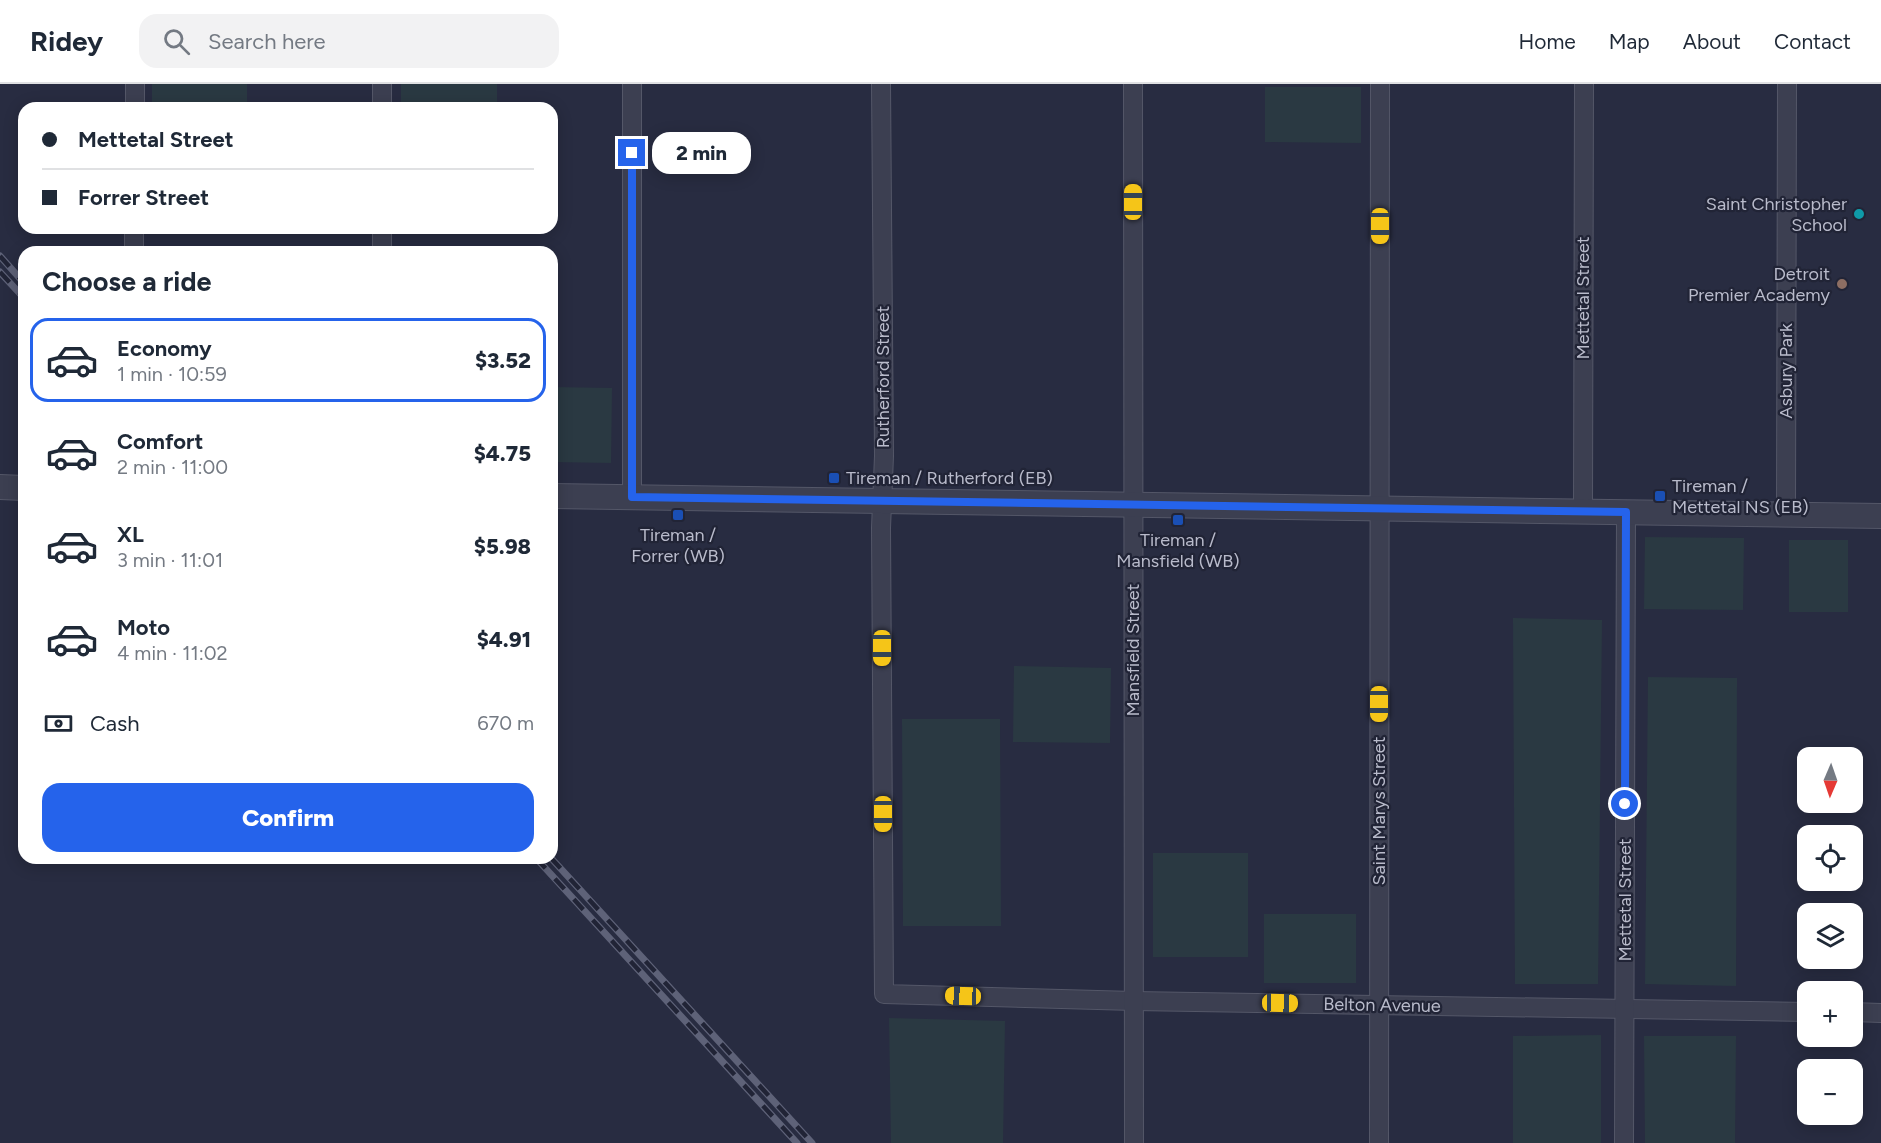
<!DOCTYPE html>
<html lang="en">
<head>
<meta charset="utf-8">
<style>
	body { margin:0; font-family:Figtree,sans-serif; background:#f2f2f3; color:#1f2937; height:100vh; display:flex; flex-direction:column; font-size:22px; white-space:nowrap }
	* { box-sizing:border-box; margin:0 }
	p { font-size:20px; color:#747a83 }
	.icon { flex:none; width:33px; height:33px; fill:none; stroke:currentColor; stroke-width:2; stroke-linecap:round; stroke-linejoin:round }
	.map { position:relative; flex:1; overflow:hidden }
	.details { position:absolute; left:18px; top:162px; width:540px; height:618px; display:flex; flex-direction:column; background:#fff; border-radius:18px; box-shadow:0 3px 15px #0003 }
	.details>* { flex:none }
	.top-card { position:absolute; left:18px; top:18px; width:540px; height:132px; border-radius:18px; box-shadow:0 3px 15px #0003; display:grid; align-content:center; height:132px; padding:0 24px; background:#fff }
	.needle { width:39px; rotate:182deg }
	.buttons { position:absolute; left:1797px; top:663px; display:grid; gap:12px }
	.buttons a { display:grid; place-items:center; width:66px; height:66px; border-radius:12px; background:#fff; box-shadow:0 3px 15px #0003; font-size:30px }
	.end { position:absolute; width:27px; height:27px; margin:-14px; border:8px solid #2563eb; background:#fff; box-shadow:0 0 0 3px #fff }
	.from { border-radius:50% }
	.bubble { position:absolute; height:42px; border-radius:18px; background:#fff; box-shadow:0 3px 15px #0003; font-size:20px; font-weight:800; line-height:42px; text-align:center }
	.car { position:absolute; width:18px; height:36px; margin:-18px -9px; border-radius:8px; box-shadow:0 0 4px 2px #0007; background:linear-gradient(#f5c518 24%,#345 0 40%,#f5c518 0 76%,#345 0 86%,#f5c518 0) }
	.top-card b { display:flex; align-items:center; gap:21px; height:57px; font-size:22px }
	.top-card b+b { border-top:2px solid #e0e1e3 }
	.top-card i { width:15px; height:15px; background:#1f2937 }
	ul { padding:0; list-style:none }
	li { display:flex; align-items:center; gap:18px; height:84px; margin:0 12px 9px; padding:0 12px; border:3px solid transparent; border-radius:18px }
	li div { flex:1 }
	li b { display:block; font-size:22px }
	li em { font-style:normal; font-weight:800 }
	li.on { border-color:#2563eb }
	li>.icon { width:54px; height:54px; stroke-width:1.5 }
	h2 { padding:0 24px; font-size:27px; line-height:72px }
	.pay { display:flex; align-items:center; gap:15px; height:66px; padding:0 24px; font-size:22px }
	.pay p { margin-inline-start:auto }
	.button { display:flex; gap:12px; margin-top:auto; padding:12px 24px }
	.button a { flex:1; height:69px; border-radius:18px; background:#2563eb; color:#fff; font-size:24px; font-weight:800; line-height:69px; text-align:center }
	header { display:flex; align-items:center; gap:36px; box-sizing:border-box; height:84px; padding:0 30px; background:#fff; border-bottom:2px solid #e0e1e3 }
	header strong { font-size:28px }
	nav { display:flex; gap:33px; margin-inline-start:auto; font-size:21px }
	.search { width:420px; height:54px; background:#f2f2f3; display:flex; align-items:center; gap:15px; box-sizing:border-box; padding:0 21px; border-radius:18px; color:#747a83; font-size:22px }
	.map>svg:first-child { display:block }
	.green { fill:#2a3942 }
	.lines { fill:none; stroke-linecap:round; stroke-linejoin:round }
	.minor-casing { stroke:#545768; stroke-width:20 }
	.tertiary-casing { stroke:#545768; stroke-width:26 }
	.minor { stroke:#3c3f51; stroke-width:18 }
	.tertiary { stroke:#3c3f51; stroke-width:24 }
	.rail-casing { stroke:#5e6278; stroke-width:7 }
	.rail { stroke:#212436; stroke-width:4.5; stroke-dasharray:14; stroke-linecap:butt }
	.route { stroke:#2563eb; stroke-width:8 }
	.culture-dot { fill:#0f9aa8; stroke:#212436; stroke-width:2 }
	.education-dot { fill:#8d6e63; stroke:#212436; stroke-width:2 }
	.transit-dot { fill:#1a4fb4; stroke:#212436; stroke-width:2 }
	.labels { text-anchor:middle; stroke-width:4.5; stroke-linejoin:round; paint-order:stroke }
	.poi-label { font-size:18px; fill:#b9bbcb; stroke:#212436; text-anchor:end }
	.street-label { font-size:18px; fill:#b9bbcb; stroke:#212436 }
</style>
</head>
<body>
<header>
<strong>Ridey</strong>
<div class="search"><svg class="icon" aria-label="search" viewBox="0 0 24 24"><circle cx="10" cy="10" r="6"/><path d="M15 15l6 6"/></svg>Search here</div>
<nav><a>Home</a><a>Map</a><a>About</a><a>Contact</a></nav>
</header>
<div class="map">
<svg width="1881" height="1059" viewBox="0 0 1881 1059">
	<rect width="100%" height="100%" fill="#282c41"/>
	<g class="green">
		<rect x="152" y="0" width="95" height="24"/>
		<rect x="401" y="0" width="96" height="24"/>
		<polygon points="1265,3 1361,3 1361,59 1265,58"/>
		<polygon points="552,303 612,304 611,379 552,378"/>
		<polygon points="1645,453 1744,454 1743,526 1644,525"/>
		<rect x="1789" y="456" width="59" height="72"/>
		<polygon points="1513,534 1602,536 1598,900 1515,900"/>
		<polygon points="1014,582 1111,584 1110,659 1013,658"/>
		<polygon points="1648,593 1737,594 1736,902 1645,900"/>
		<polygon points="902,635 1000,635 1001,842 903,842"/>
		<rect x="1153" y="769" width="95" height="104"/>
		<rect x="1264" y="830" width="92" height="69"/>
		<polygon points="889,934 1005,937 1003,1059 891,1059"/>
		<polygon points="1601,951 1601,1059 1513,1059 1513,952"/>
		<polygon points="1644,952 1736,952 1735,1059 1645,1059"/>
	</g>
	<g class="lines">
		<defs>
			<g id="minor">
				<polyline points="382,0 382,24"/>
				<polyline points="632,0 632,413"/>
				<polyline points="881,0 884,372 881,444 884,910 1134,917 1808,928"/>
				<polyline points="1133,0 1134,1059"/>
				<polyline points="135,24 135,0"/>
				<polyline points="382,144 382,168"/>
				<polyline points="134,168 134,144"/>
				<polyline points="1583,427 1584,0"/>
				<polyline points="1786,431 1787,0"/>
				<polyline points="1852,928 1881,929"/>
				<polyline points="1379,1059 1380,0"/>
				<polyline points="1624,1059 1626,428"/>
			</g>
			<g id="tertiary">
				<polyline points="0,403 24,404"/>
				<polyline points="552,412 1881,432"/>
			</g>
		</defs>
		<use href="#minor" class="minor-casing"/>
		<use href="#tertiary" class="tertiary-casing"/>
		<use href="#minor" class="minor"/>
		<use href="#tertiary" class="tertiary"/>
		<defs>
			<g id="rail">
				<polyline points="0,172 24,199"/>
				<polyline points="0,188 24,214"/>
				<polyline points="536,774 797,1059"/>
				<polyline points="551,774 812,1059"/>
			</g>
		</defs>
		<use href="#rail" class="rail-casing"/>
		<use href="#rail" class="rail"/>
	</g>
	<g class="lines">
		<polyline class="route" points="632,69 632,413 1626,428 1625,720"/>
	</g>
	<circle class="culture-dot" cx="1859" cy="130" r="6"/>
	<circle class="education-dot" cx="1842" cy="200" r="6"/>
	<g class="transit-dot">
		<rect x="828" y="388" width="12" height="12" rx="3"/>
		<rect x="1654" y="406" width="12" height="12" rx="3"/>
		<rect x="672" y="425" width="12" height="12" rx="3"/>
		<rect x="1172" y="430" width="12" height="12" rx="3"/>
	</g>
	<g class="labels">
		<g class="poi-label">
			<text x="1847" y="126">Saint Christopher<tspan x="1847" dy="21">School</tspan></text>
			<text x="1830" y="196">Detroit<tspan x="1830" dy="21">Premier Academy</tspan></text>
			<text x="846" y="400" text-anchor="start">Tireman / Rutherford (EB)</text>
			<text x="1672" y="408" text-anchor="start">Tireman /<tspan x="1672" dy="21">Mettetal NS (EB)</tspan></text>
			<text x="678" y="457" text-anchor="middle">Tireman /<tspan x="678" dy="21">Forrer (WB)</tspan></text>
			<text x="1178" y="462" text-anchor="middle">Tireman /<tspan x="1178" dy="21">Mansfield (WB)</tspan></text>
		</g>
		<g class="street-label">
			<text transform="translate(1583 214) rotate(-90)" y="6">Mettetal Street</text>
			<text transform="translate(1786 287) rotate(-90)" y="6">Asbury Park</text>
			<text transform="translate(883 293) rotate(-90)" y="6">Rutherford Street</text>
			<text transform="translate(1133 566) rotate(-90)" y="6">Mansfield Street</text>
			<text transform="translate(1379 727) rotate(-90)" y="6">Saint Marys Street</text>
			<text transform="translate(1625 816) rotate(-90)" y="6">Mettetal Street</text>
			<text transform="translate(1382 921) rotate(1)" y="6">Belton Avenue</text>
		</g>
	</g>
</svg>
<div class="buttons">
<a><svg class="needle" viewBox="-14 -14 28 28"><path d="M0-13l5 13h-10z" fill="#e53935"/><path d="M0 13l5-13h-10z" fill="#747a83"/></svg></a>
<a><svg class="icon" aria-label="locate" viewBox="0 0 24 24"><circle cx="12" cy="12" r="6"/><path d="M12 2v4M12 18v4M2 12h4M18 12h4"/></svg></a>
<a><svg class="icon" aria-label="layers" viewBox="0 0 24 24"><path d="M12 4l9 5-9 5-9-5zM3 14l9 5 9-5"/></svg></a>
<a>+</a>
<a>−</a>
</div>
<i class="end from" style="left:1625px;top:720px"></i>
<i class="end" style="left:632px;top:69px"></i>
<div class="bubble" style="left:652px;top:48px;width:99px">2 min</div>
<i class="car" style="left:1133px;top:118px;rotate:0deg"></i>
<i class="car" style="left:1380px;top:142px;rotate:180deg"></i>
<i class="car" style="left:882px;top:564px;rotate:180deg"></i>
<i class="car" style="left:1379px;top:620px;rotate:180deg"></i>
<i class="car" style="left:883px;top:730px;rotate:180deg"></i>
<i class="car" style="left:963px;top:912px;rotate:272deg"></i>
<i class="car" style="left:1280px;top:919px;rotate:91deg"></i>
<div class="top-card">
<b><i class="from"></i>Mettetal Street</b>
<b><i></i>Forrer Street</b>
</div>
<section class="details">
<h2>Choose a ride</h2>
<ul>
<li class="on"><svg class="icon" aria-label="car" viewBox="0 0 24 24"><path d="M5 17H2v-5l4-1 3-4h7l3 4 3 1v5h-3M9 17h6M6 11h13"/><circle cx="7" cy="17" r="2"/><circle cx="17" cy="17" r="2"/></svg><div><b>Economy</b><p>1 min · 10:59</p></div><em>$3.52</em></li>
<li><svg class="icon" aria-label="car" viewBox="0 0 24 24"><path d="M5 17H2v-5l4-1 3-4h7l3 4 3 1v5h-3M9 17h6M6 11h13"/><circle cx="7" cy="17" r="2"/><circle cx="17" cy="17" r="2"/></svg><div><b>Comfort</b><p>2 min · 11:00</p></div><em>$4.75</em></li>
<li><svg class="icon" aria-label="car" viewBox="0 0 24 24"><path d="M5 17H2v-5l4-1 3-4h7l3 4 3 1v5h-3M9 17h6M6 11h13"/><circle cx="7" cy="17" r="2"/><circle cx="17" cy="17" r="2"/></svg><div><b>XL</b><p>3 min · 11:01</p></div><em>$5.98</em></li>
<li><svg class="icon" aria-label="car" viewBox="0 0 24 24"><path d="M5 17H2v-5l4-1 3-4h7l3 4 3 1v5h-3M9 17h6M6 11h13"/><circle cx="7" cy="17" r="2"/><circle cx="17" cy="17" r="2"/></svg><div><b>Moto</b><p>4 min · 11:02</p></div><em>$4.91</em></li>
</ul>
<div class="pay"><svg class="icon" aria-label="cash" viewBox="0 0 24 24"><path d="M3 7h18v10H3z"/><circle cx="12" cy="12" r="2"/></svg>Cash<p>670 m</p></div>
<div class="button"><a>Confirm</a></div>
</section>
</div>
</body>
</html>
